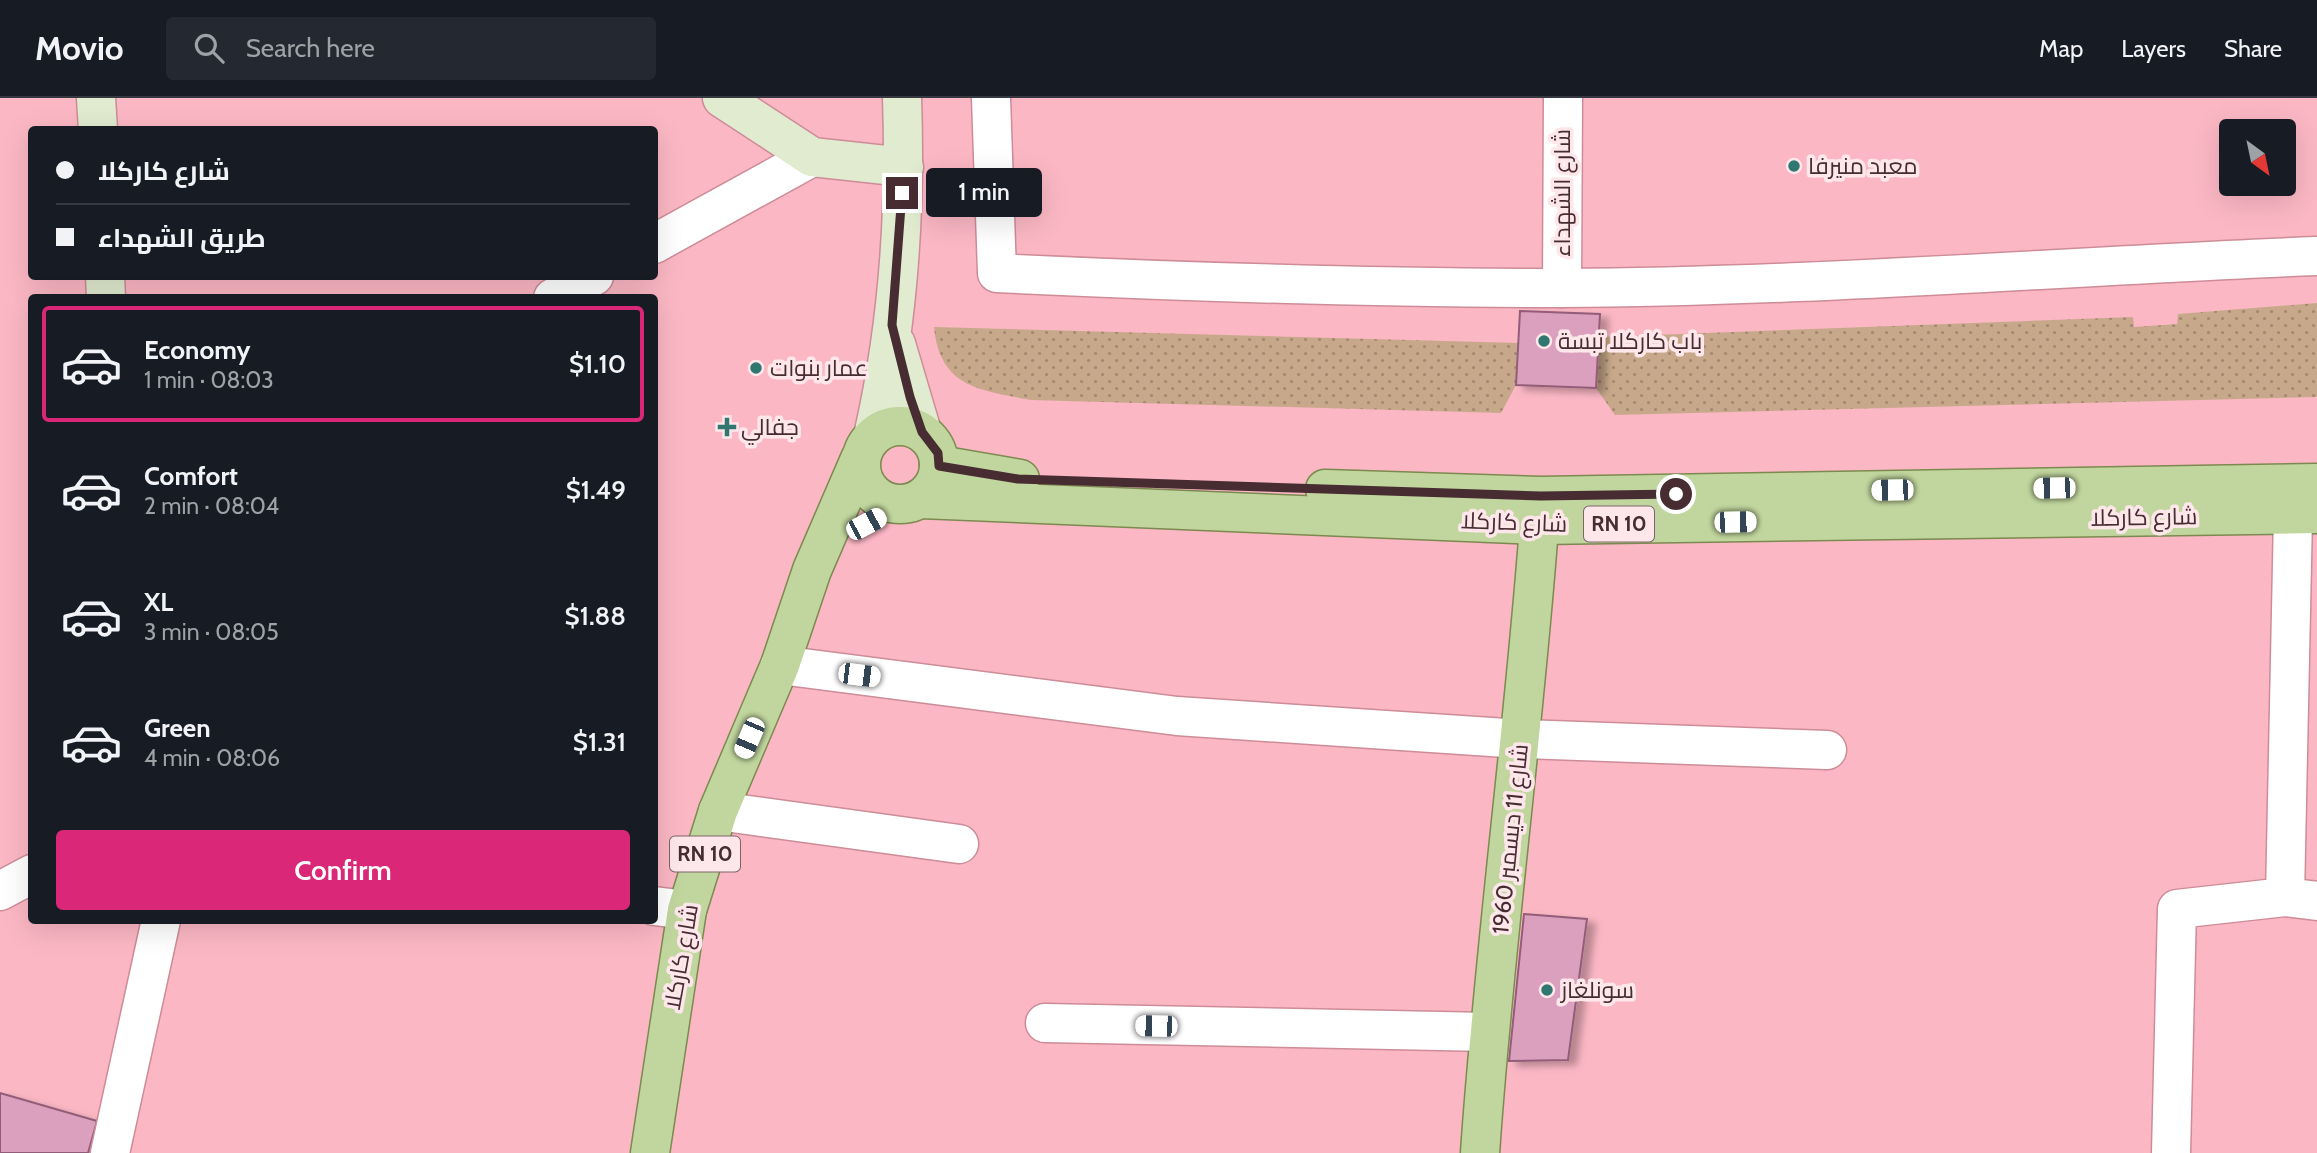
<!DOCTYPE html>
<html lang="en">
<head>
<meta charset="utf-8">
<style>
	body { margin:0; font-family:Cabin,Cairo,sans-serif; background:#242831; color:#f1f3f6; height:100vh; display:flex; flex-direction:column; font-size:26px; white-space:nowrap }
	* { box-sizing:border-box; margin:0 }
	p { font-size:23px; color:#9ea1a6 }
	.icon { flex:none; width:38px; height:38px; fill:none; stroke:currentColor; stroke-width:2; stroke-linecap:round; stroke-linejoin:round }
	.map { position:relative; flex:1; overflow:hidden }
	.details { position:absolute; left:28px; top:196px; width:630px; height:630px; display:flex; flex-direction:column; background:#171b24; border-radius:7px; box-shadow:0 7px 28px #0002 }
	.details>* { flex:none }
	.guide { position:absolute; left:28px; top:28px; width:630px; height:154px; border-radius:7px; box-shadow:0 7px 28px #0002; display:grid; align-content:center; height:154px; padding:0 28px; background:#171b24 }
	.needle { width:46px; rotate:147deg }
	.controls { position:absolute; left:2219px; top:21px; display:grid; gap:14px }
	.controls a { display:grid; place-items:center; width:77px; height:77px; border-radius:7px; background:#171b24; box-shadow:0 7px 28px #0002; font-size:35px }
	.end { position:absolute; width:32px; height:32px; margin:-16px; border:9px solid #472c32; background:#fff; box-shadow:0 0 0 4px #fff }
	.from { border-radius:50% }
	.bubble { position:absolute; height:49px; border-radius:7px; background:#171b24; box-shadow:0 7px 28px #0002; font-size:23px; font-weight:600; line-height:49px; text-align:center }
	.car { position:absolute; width:21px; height:42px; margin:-21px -10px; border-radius:9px; box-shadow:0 0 5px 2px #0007; background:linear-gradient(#fff 24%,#345 0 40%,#fff 0 76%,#345 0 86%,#fff 0) }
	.guide b { display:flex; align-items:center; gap:24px; height:66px; font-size:26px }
	.guide b+b { border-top:2px solid #363941 }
	.guide i { width:18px; height:18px; background:#f1f3f6 }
	ul { padding:12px 0 0; list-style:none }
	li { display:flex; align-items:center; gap:21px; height:116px; margin:0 14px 10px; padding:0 14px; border:4px solid transparent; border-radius:7px }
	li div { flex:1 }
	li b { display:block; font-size:26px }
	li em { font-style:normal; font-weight:600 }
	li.current { border-color:#db2777 }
	li>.icon { width:63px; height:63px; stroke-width:1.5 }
	.cta { display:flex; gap:14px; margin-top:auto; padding:14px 28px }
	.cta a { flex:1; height:80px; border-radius:7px; background:#db2777; color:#fff; font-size:28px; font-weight:600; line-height:80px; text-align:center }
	header { display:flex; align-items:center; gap:42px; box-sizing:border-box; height:98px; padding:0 35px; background:#171b24; border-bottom:2px solid #363941 }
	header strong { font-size:33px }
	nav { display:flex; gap:38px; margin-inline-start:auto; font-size:24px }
	.search { width:490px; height:63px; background:#242831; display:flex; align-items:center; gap:18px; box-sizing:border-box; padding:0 24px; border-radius:7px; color:#9ea1a6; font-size:26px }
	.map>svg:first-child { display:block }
	.garden { fill:url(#garden-dots) }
	.building { fill:#dca0bf; stroke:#935d7a; stroke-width:2; filter:url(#shadow) }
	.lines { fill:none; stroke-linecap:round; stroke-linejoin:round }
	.street-casing { stroke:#cd8c98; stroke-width:41 }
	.secondary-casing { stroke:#cd8c98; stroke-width:41 }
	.primary-casing { stroke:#7c894f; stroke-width:41 }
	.street { stroke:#fff; stroke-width:38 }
	.secondary { stroke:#e0ebcf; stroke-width:38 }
	.primary { stroke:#c1d69e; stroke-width:38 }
	.route { stroke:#472c32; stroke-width:9 }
	.poi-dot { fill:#2f7770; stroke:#fde7ea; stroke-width:2.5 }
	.labels { text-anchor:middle; stroke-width:7; stroke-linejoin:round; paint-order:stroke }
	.shield { fill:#fde7ea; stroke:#7e6469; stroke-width:2 }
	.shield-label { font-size:21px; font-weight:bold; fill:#472c32 }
	.poi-label { font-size:23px; fill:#472c32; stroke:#fde7ea; text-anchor:start }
	.street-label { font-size:23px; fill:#472c32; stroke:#fde7ea }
</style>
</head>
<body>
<header>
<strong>Movio</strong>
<div class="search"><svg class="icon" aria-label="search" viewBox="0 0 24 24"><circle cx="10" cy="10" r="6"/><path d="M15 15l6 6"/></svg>Search here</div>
<nav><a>Map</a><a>Layers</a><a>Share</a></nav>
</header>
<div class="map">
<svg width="2317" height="1055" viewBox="0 0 2317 1055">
	<defs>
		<pattern id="garden-dots" width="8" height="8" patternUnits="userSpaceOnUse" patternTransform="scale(1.75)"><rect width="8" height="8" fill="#c8a88a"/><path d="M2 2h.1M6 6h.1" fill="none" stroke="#a48971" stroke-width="1.8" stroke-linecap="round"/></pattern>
		<filter id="shadow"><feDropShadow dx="8" dy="4.5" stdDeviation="3.5" flood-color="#0004"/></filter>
	</defs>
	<rect width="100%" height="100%" fill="#fbb7c4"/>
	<g class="garden">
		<polygon points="2317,205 2317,299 1615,317 1596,290 1599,239 2133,219 2134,229 2177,226 2178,216"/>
		<path d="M934 229 1518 245 1516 287 1501 315 1031 302C980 292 940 290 934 229Z"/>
	</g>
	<g class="building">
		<polygon points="1520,213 1600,216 1596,290 1516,287"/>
		<polygon points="1524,816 1587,821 1568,962 1509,963"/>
		<polygon points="0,995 97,1023 88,1055 0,1055"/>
	</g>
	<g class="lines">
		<defs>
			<g id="street">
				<path d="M991 0 997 175C1185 184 1374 190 1561 190 1813 189 2065 168 2317 158"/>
				<polyline points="654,146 812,59"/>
				<polyline points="1562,190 1563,0"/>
				<polyline points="553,200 594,178"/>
				<polyline points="780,567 1177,618 1521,641 1827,652"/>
				<polyline points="718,713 959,746"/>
				<polyline points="0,793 32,776"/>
				<polyline points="2285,799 2317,803"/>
				<polyline points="654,808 687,812"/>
				<polyline points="1045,925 1488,934"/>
				<polyline points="110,1055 161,822"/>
				<polyline points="2171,1055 2177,811 2285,799 2293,418"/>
			</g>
			<g id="secondary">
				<polyline points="96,0 98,32"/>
				<polyline points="722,0 812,59 904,69"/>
				<polyline points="105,178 106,200"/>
				<polyline points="896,246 922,334"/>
				<path d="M873 338C898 229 906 113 902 0"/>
			</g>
			<g id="primary">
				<circle cx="900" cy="367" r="39"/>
				<polyline points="939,367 1020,381"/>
				<polyline points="1325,391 1541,398 2317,385"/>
				<polyline points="921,401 1539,427 2317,416"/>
				<polyline points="650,1055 687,812 718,713 780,567 812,472 860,361"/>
				<path d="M1480 1055C1495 837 1526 620 1541 402"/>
			</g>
		</defs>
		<use href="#street" class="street-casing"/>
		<use href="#secondary" class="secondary-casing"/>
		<use href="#primary" class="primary-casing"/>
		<use href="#street" class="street"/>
		<use href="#secondary" class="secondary"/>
		<use href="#primary" class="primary"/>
	</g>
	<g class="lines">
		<polyline class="route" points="902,95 892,227 910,299 922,334 938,355 939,368 1018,381 1541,398 1676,396"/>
	</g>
	<g class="poi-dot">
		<circle cx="1794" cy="68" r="7"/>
		<circle cx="1544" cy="243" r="7"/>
		<circle cx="756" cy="270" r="7"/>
		<path d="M723.5 318.5h7v7h7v7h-7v7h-7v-7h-7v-7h7z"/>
		<circle cx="1547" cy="892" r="7"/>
	</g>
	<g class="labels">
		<g class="shield">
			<rect x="1584" y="408.5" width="70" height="35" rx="5"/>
			<rect x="670" y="738.5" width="70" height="35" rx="5"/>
		</g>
		<g class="shield-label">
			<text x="1619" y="433">RN 10</text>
			<text x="705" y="763">RN 10</text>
		</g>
		<g class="poi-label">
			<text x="1808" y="76">معبد منيرفا</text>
			<text x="1558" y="251">باب كاركلا تبسة</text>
			<text x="770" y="278">عمار بنوات</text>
			<text x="741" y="337">جفالي</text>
			<text x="1561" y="900">سونلغاز</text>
		</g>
		<g class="street-label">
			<text transform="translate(1562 95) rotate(-90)" y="8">شارع الشهداء</text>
			<text transform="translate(2144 419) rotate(-1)" y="8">شارع كاركلا</text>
			<text transform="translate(1514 424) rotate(2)" y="8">شارع كاركلا</text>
			<text transform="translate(1510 741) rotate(-84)" y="8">شارع 11 ديسمبر 1960</text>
			<text transform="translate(681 859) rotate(-80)" y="8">شارع كاركلا</text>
		</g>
	</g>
</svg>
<div class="controls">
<a><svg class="needle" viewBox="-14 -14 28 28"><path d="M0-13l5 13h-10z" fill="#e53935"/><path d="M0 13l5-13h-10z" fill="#9ea1a6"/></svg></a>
</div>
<i class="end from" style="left:1676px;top:396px"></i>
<i class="end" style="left:902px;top:95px"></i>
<div class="bubble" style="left:926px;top:70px;width:116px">1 min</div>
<i class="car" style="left:2054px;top:390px;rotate:269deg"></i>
<i class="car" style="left:1892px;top:392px;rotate:269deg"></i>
<i class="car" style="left:1735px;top:424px;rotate:89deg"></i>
<i class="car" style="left:866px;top:426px;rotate:62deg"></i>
<i class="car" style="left:859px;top:577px;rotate:97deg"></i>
<i class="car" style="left:749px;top:640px;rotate:203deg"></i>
<i class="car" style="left:1156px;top:928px;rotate:271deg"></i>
<div class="guide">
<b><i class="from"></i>شارع كاركلا</b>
<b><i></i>طريق الشهداء</b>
</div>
<section class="details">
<ul>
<li class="current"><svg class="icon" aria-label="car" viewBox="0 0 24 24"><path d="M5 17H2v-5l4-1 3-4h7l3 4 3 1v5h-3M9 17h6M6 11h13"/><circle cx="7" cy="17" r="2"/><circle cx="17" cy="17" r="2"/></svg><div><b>Economy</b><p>1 min · 08:03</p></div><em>$1.10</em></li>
<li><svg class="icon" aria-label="car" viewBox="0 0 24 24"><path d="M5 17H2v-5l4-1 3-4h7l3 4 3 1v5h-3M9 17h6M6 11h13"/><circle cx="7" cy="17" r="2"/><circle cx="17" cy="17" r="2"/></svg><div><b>Comfort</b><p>2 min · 08:04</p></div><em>$1.49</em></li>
<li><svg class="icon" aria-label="car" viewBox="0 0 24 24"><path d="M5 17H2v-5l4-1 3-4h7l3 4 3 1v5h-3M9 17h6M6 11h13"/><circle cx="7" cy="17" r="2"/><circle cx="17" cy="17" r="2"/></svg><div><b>XL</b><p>3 min · 08:05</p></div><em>$1.88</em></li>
<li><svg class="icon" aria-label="car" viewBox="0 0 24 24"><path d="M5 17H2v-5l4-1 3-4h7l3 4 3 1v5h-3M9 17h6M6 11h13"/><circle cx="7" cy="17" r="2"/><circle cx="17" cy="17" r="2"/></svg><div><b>Green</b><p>4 min · 08:06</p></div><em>$1.31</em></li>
</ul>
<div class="cta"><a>Confirm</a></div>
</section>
</div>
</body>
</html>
